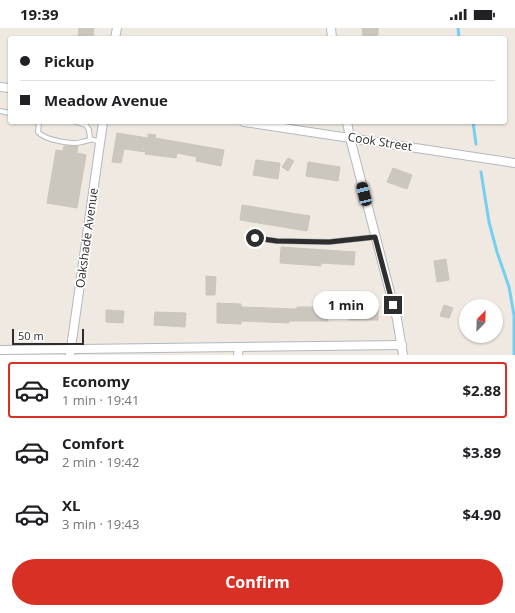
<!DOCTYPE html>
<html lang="en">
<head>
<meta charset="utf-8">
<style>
	body { margin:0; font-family:"Open Sans",sans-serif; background:#f6f6f6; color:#202124; height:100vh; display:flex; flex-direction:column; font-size:15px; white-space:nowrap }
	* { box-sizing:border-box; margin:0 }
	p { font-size:13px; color:#757577 }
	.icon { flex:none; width:22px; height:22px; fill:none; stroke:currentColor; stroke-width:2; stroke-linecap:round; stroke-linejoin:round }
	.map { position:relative; height:327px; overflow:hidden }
	.details { display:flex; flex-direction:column; background:#fff; flex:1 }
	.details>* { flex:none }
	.top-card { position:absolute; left:8px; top:8px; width:499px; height:88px; border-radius:4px; box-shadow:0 1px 3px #0004; display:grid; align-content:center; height:88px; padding:0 12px; background:#fff }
	.needle { width:26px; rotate:23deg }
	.buttons { position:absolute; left:459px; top:271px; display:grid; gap:8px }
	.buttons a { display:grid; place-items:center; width:44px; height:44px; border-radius:50%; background:#fff; box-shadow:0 1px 3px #0004; font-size:20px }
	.scale { position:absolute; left:12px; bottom:10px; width:72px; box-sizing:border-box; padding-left:4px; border:2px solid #2e2e2e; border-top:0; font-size:11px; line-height:14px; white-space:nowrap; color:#2e2e2e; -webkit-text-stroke:3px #fff; paint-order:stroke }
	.end { position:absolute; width:18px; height:18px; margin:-9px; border:5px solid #2e2e2e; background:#fff; box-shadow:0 0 0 2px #fff }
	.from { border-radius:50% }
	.bubble { position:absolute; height:28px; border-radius:14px; background:#fff; box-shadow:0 1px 3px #0004; font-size:13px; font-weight:700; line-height:28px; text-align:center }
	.car { position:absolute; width:12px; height:24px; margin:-12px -6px; border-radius:5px; box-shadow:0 0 3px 1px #0007; background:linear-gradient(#222 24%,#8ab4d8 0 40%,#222 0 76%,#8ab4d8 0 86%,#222 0) }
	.top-card b { display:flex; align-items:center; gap:14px; height:38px; font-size:15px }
	.top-card b+b { border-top:1px solid #e0e0e0 }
	.top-card i { width:10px; height:10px; background:#202124 }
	ul { padding:7px 0 0; list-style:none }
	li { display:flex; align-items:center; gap:12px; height:56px; margin:0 8px 6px; padding:0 4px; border:2px solid transparent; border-radius:4px }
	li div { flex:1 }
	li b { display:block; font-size:15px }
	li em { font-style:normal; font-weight:700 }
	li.active { border-color:#d93025 }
	li>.icon { width:36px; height:36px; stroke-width:1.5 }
	.action { display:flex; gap:8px; margin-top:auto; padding:8px 12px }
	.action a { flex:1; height:46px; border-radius:24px; background:#d93025; color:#fff; font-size:16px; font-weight:700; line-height:46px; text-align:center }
	.status { display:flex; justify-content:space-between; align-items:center; height:28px; padding:0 20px; background:#fff; direction:ltr }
	.status svg { height:11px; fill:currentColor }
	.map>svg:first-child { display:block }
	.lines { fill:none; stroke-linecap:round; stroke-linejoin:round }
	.stream { stroke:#75cff0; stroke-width:3 }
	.building { fill:#cbc7bf; stroke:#cbc5ba }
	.service-casing { stroke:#b4b7c1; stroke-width:6 }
	.minor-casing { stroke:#b4b7c1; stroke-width:10 }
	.service { stroke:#fff; stroke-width:4 }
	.minor { stroke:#fff; stroke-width:8 }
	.route { stroke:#2e2e2e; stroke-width:5 }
	.labels { text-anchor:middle; stroke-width:3.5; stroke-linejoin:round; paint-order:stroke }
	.street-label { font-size:12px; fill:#2e2e2e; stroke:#fff }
</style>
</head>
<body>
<div class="status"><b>19:39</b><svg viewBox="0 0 49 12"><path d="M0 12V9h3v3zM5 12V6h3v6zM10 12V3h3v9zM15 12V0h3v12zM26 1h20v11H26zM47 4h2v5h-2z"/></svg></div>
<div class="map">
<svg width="515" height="327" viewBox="0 0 515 327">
	<rect width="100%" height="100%" fill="#efe9e1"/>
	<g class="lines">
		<g class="stream">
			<polyline points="458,0 459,10"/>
			<polyline points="473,94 476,116"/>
			<polyline points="481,144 489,194 497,224 509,259 514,287 514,327"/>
		</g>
	</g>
	<g class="building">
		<polygon points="79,0 94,0 93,10 78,8"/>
		<polygon points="362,0 378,0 378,7 363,9"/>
		<polygon points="117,105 148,110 148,106 156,107 155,110 224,122 221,138 196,133 197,129 177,125 176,130 145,126 146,124 124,121 121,135 112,134"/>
		<polygon points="64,118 78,118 77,125 86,127 77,180 47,175 56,122 63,123"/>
		<polygon points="288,130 294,133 288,143 282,139"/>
		<polygon points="256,132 280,135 278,151 253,147"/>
		<polygon points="308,134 340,139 338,153 306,148"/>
		<polygon points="393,140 412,147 407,161 387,154"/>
		<polygon points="242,177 310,188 307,203 240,192"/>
		<polygon points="281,219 355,224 354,237 321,235 321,238 280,235"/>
		<polygon points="446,231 449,252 437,254 434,233"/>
		<polygon points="206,248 216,249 215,267 206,267"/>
		<polygon points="217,275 241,276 241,279 297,281 297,279 328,279 328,293 289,293 289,295 241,293 241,296 217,295"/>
		<polygon points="350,277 378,277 378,292 349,292"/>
		<polygon points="444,277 453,280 449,290 440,288"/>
		<polygon points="106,282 124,283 123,295 106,294"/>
		<polygon points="155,284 186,285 185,299 154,297"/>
	</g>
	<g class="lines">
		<defs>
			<g id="service">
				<polyline points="0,83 10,85"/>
				<path d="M39 94 38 104C45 112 72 117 82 114 92 112 89 110 100 114"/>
				<polyline points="76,94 86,97 89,102 90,111"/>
				<polyline points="255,210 277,213 329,214 375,209"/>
			</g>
			<g id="minor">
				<polyline points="331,0 332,10"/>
				<polyline points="115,10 117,0"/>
				<polyline points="0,59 10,60"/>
				<polyline points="244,94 515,135"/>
				<polyline points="347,94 350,110 397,291 403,327"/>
				<polyline points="0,322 402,317"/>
				<polyline points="70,327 103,94"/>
				<polyline points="238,327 239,319"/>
			</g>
		</defs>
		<use href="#service" class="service-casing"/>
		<use href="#minor" class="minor-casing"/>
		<use href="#service" class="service"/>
		<use href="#minor" class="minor"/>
	</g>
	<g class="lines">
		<polyline class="route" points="255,210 277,213 329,214 375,209 393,277"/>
	</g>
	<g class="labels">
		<g class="street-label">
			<text transform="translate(380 114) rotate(9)" y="4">Cook Street</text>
			<text transform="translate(87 210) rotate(-82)" y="4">Oakshade Avenue</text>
		</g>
	</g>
</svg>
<div class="buttons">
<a><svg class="needle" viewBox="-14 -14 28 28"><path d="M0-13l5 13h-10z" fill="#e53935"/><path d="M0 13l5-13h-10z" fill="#757577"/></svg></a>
</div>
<div class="scale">50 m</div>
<i class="end from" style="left:255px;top:210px"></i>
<i class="end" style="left:393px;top:277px"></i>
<div class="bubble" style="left:313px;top:263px;width:66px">1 min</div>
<i class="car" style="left:364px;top:166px;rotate:346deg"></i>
<div class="top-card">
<b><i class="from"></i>Pickup</b>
<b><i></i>Meadow Avenue</b>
</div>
</div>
<section class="details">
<ul>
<li class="active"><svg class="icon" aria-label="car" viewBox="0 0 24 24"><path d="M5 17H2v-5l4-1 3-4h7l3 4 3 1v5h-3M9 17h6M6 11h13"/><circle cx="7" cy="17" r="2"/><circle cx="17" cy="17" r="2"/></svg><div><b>Economy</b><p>1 min · 19:41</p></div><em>$2.88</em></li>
<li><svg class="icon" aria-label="car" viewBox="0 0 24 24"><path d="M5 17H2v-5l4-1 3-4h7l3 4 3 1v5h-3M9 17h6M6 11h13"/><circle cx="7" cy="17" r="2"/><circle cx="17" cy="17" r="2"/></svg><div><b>Comfort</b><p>2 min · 19:42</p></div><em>$3.89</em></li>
<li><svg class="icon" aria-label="car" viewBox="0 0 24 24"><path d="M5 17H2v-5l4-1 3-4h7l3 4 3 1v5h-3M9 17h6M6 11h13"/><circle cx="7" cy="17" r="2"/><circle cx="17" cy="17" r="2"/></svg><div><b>XL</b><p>3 min · 19:43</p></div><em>$4.90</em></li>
</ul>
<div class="action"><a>Confirm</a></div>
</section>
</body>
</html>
